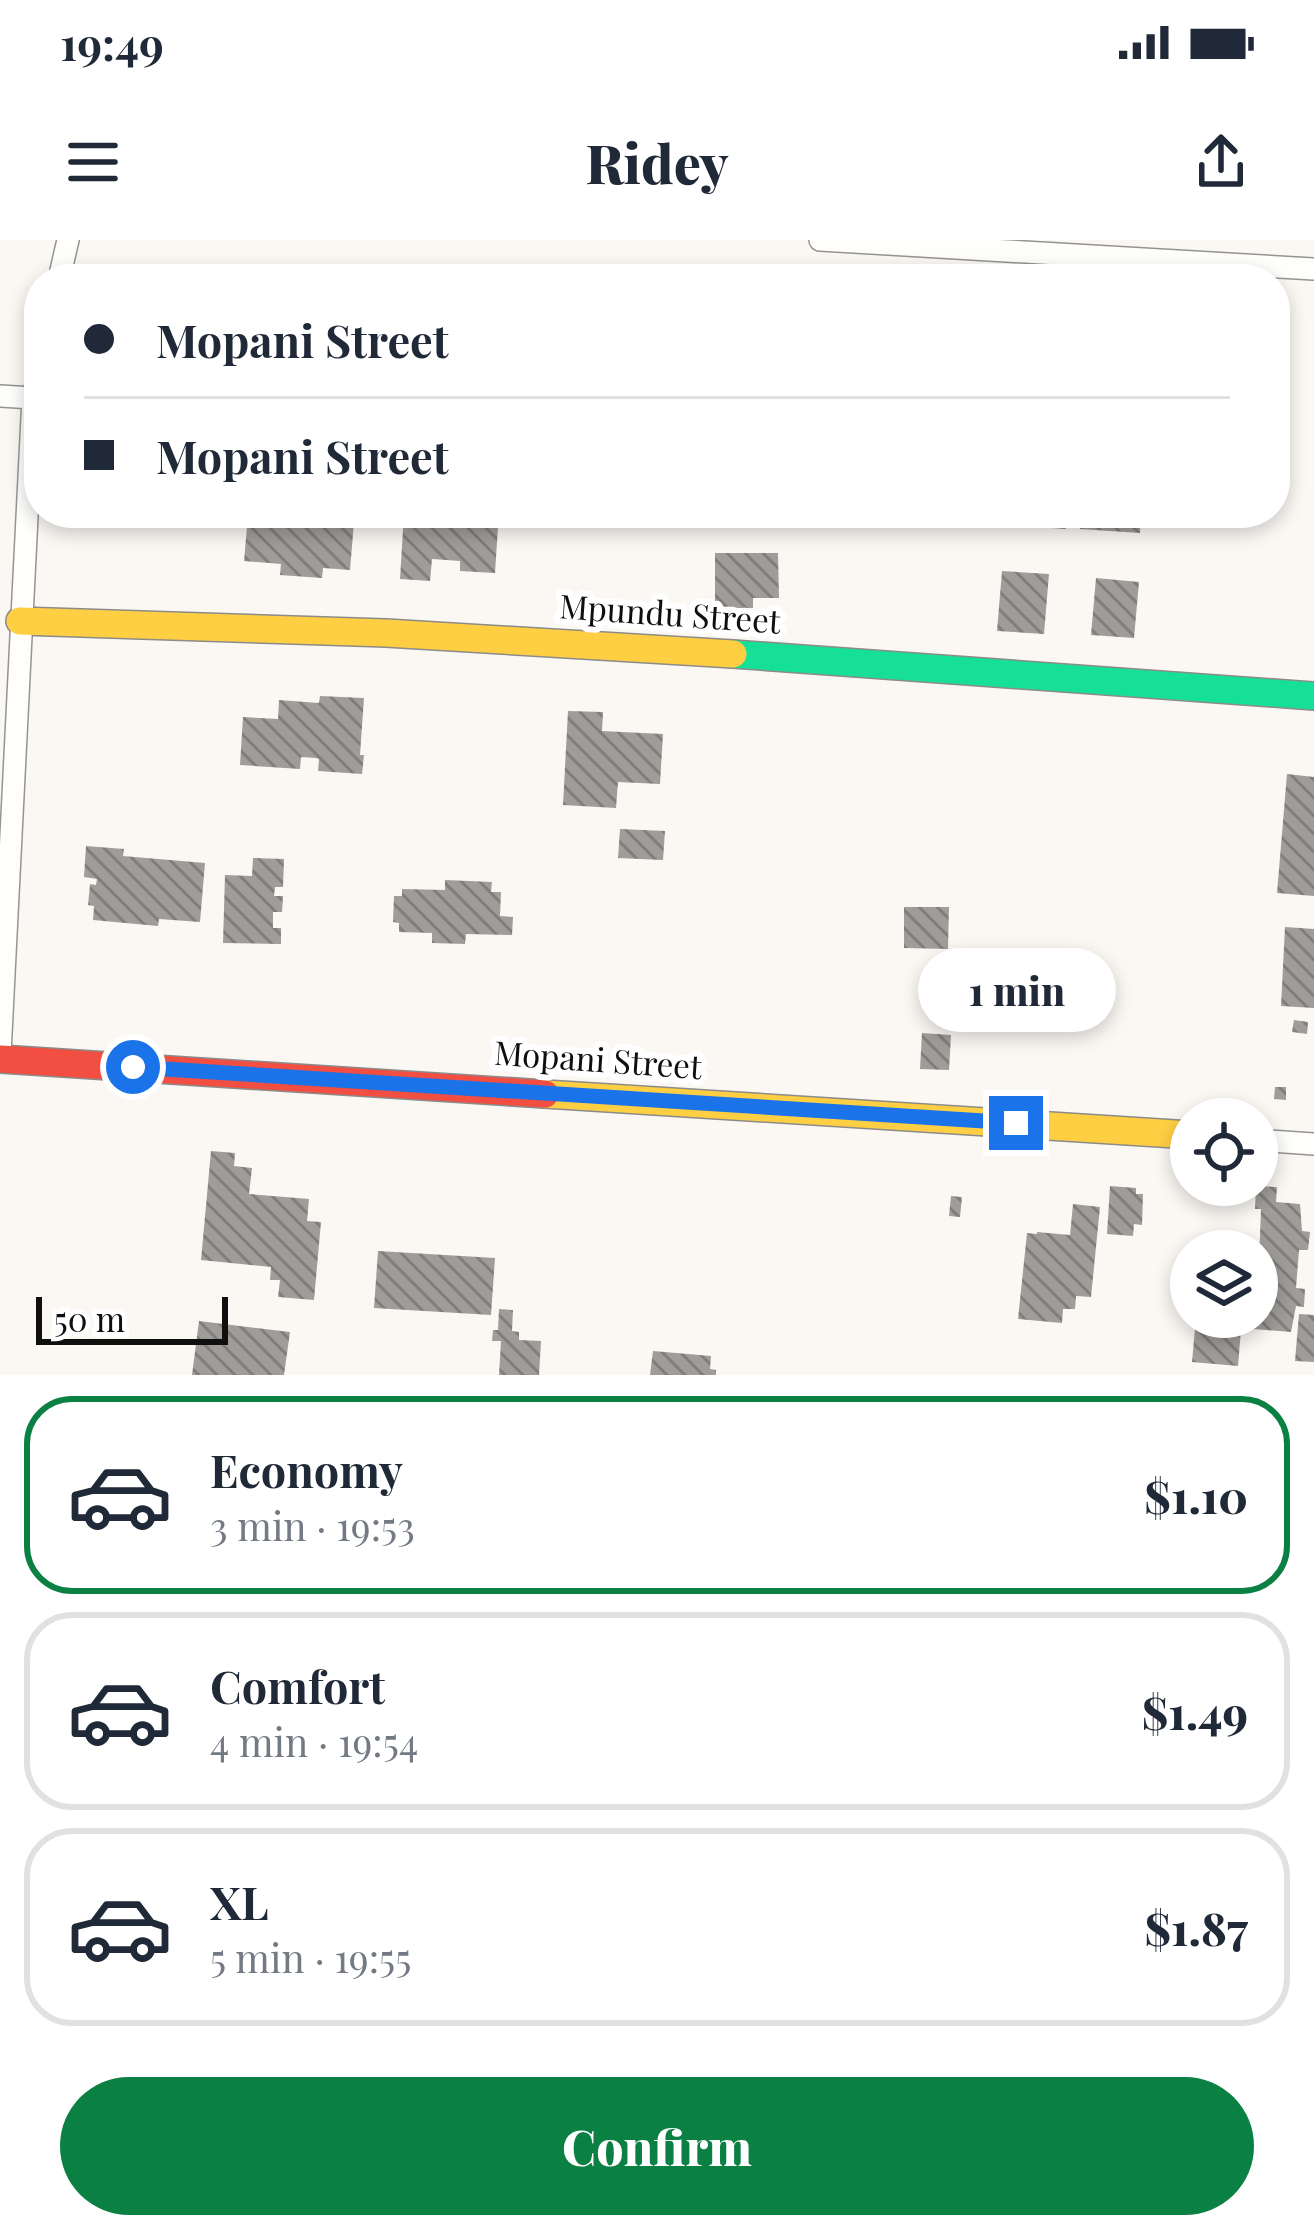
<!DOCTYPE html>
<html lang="en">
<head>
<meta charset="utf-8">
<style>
	body { margin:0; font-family:"Playfair Display",serif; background:#f6f6f7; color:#1f2937; height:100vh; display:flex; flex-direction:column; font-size:45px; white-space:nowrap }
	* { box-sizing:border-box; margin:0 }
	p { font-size:39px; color:#747a83 }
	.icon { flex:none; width:66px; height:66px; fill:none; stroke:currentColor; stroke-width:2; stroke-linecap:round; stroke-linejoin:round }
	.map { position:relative; height:1135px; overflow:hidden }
	.panel { display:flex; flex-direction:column; background:#fff; flex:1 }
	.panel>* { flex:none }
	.guide { position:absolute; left:24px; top:24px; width:1266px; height:264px; border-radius:48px; box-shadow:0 6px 18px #0003; display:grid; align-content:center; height:264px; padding:0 60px; background:#fff }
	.controls { position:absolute; left:1170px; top:858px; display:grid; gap:24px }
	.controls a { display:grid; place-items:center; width:108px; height:108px; border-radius:50%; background:#fff; box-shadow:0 6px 18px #0003; font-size:60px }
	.scale { position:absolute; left:36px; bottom:30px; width:192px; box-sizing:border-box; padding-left:12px; border:6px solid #0f0f0f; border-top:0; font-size:33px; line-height:42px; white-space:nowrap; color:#0f0f0f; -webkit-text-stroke:9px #fff; paint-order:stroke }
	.end { position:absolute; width:54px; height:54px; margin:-27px; border:15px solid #1a73e8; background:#fff; box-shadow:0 0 0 6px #fff }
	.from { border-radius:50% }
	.bubble { position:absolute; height:84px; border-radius:42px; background:#fff; box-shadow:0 6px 18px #0003; font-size:39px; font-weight:800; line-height:84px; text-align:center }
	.guide b { display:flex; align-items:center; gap:42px; height:114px; font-size:45px }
	.guide b+b { border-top:3px solid #e0e1e3 }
	.guide i { width:30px; height:30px; background:#1f2937 }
	ul { padding:21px 0 0; list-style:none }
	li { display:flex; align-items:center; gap:36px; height:198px; margin:0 24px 18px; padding:0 36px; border:6px solid #e0e1e3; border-radius:48px }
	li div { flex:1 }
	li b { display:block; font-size:45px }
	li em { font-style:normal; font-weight:800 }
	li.on { border-color:#0b8043 }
	li>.icon { width:108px; height:108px; stroke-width:1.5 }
	.action { display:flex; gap:24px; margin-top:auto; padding:24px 60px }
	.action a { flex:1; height:138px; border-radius:72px; background:#0b8043; color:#fff; font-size:48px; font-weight:800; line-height:138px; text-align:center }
	.status { display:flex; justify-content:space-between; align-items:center; height:84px; padding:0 60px; background:#fff; direction:ltr }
	.status svg { height:33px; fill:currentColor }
	header { display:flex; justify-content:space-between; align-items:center; height:156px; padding:0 60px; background:#fff; font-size:54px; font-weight:800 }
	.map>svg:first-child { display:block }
	.building { fill:url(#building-back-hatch) }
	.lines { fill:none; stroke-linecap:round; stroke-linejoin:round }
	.street-casing { stroke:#959492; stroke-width:24 }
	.fast-casing { stroke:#8c8b89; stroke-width:30 }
	.slow-casing { stroke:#8c8b89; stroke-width:30 }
	.jam-casing { stroke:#8c8b89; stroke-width:30 }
	.street { stroke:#fefefd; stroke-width:21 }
	.fast { stroke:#16e098; stroke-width:27 }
	.slow { stroke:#ffcf43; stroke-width:27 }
	.jam { stroke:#f24e42; stroke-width:27 }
	.route { stroke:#1a73e8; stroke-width:15 }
	.labels { text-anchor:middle; stroke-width:12; stroke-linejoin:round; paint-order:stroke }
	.street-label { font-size:33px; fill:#0f0f0f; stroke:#fff }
</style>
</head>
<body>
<div class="status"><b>19:49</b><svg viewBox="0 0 49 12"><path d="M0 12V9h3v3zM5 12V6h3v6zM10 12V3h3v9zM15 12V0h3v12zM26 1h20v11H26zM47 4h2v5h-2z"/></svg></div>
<header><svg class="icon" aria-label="menu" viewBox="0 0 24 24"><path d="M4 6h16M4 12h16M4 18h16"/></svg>Ridey<svg class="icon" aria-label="share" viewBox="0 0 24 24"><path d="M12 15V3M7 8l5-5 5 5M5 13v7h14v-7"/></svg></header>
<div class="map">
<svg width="1314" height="1135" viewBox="0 0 1314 1135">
	<defs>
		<pattern id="building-back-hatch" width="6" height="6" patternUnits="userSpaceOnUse" patternTransform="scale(3)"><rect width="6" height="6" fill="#9f9c99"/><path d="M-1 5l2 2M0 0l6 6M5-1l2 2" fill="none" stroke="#807e7b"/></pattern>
	</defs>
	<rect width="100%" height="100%" fill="#fbf8f4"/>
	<g class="building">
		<polygon points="288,273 327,273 326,280 354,282 350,330 323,328 322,338 280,335 281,324 244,321 248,276 288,279"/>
		<polygon points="404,273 509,273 508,288 498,287 495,333 460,331 460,321 432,319 430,341 400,339"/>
		<polygon points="1007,273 1067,273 1066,289 1006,285"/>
		<polygon points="1082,273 1141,273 1140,293 1080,289"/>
		<polygon points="715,313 778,313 779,358 753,358 753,368 715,368"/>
		<polygon points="1002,331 1049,334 1044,394 997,391"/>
		<polygon points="1096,338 1139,342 1134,398 1091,395"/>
		<polygon points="320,456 364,458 360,515 364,515 362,534 318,531 319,519 316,518 301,517 300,529 240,525 243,477 278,479 279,460 319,463"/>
		<polygon points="568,471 603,472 602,491 663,494 660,544 618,542 616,568 563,565"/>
		<polygon points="1287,534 1314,537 1314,656 1277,653"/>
		<polygon points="620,589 665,591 663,620 618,618"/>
		<polygon points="86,606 124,609 123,616 205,623 200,682 159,679 158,686 93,680 94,666 88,665 90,644 96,645 97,639 84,637"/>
		<polygon points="253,618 284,619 283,647 275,647 274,656 283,656 282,672 273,672 273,688 281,688 281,704 223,703 225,635 252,636"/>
		<polygon points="445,640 492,642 491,652 501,652 500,676 513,677 512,695 466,694 465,704 432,703 432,693 399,692 399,683 393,682 394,656 402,656 402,649 445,650"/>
		<polygon points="904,667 949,667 948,709 904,708"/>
		<polygon points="1285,687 1314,689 1314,768 1281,766"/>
		<polygon points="1294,780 1308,782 1307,794 1292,792"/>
		<polygon points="922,793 951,795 949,830 920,829"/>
		<polygon points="1275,847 1286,847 1286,860 1274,859"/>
		<polygon points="211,911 235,913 234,926 252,928 249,954 309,959 307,981 321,982 314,1060 278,1057 280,1040 270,1040 271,1027 201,1020"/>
		<polygon points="1110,946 1136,948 1136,954 1143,954 1142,985 1134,984 1133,996 1107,994"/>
		<polygon points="1256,946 1277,947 1276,962 1300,964 1302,991 1310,992 1308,1010 1299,1010 1296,1048 1305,1049 1304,1067 1296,1066 1291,1092 1253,1089 1254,1077 1257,1077 1261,969 1255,969"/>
		<polygon points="951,956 962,957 960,977 949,976"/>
		<polygon points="1073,964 1100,967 1091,1057 1076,1056 1075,1069 1063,1069 1062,1083 1018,1079 1027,993 1037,994 1037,992 1070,995"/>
		<polygon points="378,1011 495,1018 491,1075 374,1068"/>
		<polygon points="499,1069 513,1070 512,1091 519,1092 519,1100 541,1101 539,1135 499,1135 501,1101 492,1101 493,1090 498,1090"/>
		<polygon points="1299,1074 1314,1075 1314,1122 1295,1121"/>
		<polygon points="1196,1077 1242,1077 1238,1126 1192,1122"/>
		<polygon points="199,1081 290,1092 284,1135 192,1135"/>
		<polygon points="653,1111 711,1116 710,1129 716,1130 716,1135 650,1135"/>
	</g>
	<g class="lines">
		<defs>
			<g id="street">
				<polyline points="820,0 1314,29"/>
				<polyline points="59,39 68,0"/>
				<polyline points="0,156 33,158"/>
				<polyline points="0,814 33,158 39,132"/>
				<polyline points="1257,900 1314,904"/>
			</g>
			<polyline id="fast" points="733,414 1314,456"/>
			<g id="slow">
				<polyline points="20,381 386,393 733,414"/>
				<polyline points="545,854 1191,895"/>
			</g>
			<polyline id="jam" points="0,819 545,854"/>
		</defs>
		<use href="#street" class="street-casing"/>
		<use href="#fast" class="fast-casing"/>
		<use href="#slow" class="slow-casing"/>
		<use href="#jam" class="jam-casing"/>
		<use href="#street" class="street"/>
		<use href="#fast" class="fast"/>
		<use href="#slow" class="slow"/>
		<use href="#jam" class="jam"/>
	</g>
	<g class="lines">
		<polyline class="route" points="133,827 1016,883"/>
	</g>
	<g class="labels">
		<g class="street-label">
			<text transform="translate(670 374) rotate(4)" y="12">Mpundu Street</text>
			<text transform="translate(598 820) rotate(4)" y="12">Mopani Street</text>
		</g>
	</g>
</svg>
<div class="controls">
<a><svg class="icon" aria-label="locate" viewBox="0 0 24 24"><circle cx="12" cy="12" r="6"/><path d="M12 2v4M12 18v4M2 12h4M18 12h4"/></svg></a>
<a><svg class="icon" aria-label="layers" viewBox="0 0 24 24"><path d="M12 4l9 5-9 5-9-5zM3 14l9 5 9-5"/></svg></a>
</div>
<div class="scale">50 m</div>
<i class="end from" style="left:133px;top:827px"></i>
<i class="end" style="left:1016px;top:883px"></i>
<div class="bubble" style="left:918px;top:708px;width:198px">1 min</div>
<div class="guide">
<b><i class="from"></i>Mopani Street</b>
<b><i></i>Mopani Street</b>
</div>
</div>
<section class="panel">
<ul>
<li class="on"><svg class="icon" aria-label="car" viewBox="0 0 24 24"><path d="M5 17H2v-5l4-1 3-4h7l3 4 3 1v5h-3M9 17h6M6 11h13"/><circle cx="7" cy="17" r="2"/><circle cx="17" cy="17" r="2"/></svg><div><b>Economy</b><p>3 min · 19:53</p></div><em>$1.10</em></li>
<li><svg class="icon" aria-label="car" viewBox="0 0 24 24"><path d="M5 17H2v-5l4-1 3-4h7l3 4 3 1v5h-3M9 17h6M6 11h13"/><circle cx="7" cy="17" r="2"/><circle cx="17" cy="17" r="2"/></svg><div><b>Comfort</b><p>4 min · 19:54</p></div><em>$1.49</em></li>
<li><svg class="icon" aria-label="car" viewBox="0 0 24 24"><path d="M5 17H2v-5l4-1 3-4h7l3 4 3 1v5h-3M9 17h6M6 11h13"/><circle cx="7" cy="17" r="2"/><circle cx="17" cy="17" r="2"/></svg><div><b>XL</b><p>5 min · 19:55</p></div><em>$1.87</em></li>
</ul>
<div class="action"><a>Confirm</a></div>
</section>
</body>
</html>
